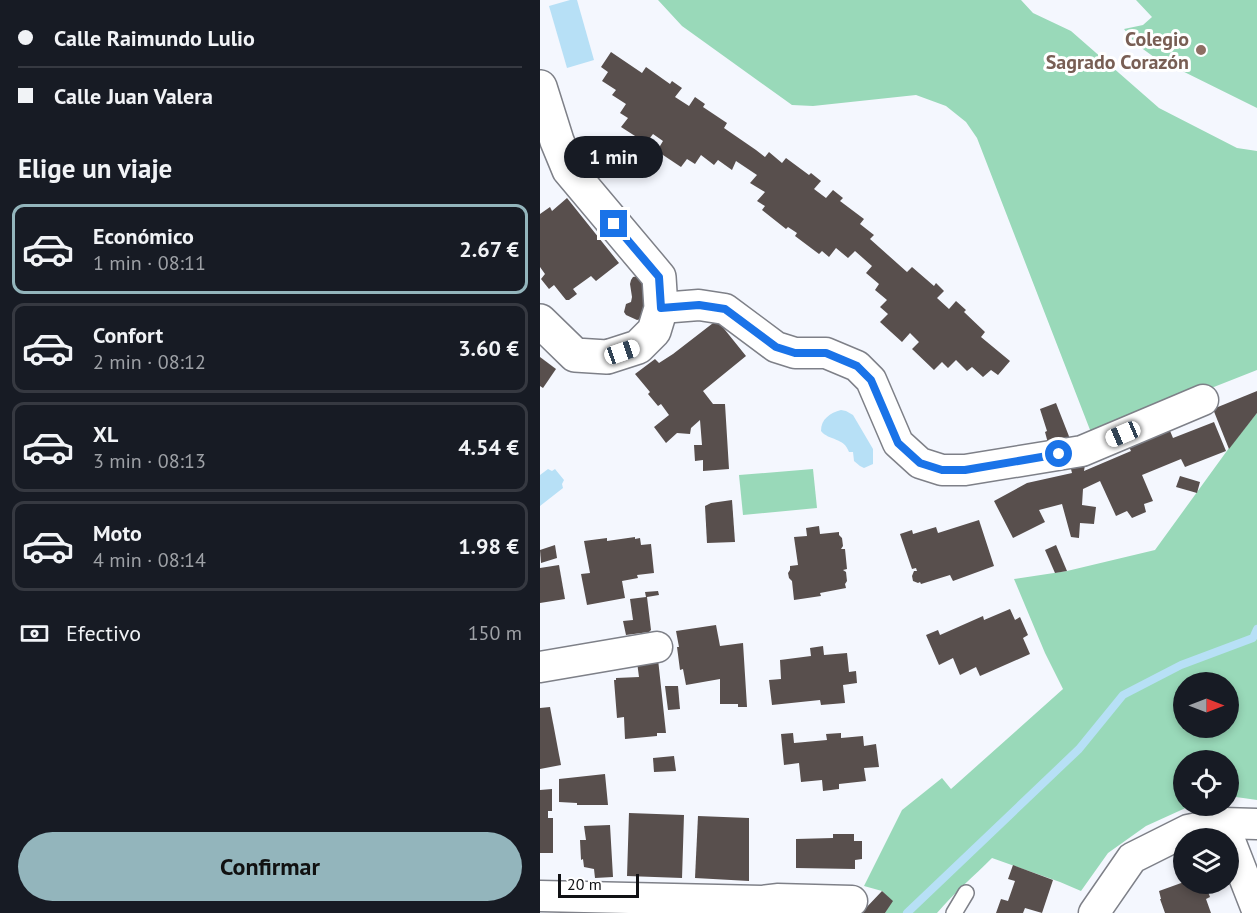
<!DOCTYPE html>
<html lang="es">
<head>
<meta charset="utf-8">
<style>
	body { margin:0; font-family:"PT Sans",sans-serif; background:#242831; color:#f1f3f6; height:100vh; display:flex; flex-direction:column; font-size:22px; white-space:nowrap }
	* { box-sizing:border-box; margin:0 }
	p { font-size:20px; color:#9ea1a6 }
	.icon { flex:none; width:33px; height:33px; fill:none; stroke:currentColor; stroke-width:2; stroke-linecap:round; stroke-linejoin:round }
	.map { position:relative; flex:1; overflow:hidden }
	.sheet { display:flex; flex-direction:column; background:#171b24; width:540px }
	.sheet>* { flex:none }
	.hud { display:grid; align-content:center; height:132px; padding:0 18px; background:#171b24 }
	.needle { width:39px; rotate:90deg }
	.fabs { position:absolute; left:633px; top:672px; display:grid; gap:12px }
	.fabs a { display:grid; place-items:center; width:66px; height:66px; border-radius:50%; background:#171b24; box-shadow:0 3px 9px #0003; font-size:30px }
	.scale { position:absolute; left:18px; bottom:15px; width:81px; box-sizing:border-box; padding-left:6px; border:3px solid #101114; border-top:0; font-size:16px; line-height:21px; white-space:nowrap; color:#101114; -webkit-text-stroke:4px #fff; paint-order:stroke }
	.end { position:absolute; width:27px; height:27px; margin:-14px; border:8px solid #1a73e8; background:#fff; box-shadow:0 0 0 3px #fff }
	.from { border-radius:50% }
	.bubble { position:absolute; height:42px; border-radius:21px; background:#171b24; box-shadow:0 3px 9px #0003; font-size:20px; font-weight:600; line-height:42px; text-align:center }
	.car { position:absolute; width:18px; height:36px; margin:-18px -9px; border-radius:8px; box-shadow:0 0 4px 2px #0007; background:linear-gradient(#fff 24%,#345 0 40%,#fff 0 76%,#345 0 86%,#fff 0) }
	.hud b { display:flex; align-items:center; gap:21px; height:57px; font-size:22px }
	.hud b+b { border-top:2px solid #363941 }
	.hud i { width:15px; height:15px; background:#f1f3f6 }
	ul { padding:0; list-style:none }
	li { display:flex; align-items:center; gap:18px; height:90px; margin:0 12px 9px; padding:0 6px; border:3px solid #363941; border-radius:12px }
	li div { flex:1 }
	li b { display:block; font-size:22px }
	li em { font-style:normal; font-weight:600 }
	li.current { border-color:#93b5bc }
	li>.icon { width:54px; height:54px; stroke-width:1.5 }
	h2 { padding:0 18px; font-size:27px; line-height:72px }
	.pay { display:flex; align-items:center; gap:15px; height:66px; padding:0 18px; font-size:22px }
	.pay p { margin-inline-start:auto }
	.action { display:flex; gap:12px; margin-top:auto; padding:12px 18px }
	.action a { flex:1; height:69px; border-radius:36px; background:#93b5bc; color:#111; font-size:24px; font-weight:600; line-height:69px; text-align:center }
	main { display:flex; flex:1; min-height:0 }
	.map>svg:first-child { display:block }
	.green { fill:#99d9b9; fill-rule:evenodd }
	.water { fill:#b7e0f6 }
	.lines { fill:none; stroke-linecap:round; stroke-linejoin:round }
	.stream { stroke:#b7e0f6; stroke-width:8 }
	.building { fill:#584f4d }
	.lane-casing { stroke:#7e8088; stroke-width:18 }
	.street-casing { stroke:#7e8088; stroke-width:33 }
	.secondary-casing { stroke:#7e8088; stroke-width:36 }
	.lane { stroke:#fff; stroke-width:15 }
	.street { stroke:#fff; stroke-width:30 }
	.secondary { stroke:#fff; stroke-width:33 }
	.route { stroke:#1a73e8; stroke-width:8 }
	.education-dot { fill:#8d6e63; stroke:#fff; stroke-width:2 }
	.labels { text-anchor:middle; stroke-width:6; stroke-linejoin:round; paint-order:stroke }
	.education-label { font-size:20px; font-weight:bold; fill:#785e54; stroke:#fff; text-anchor:end }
</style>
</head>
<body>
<main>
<section class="sheet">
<div class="hud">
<b><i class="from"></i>Calle Raimundo Lulio</b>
<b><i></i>Calle Juan Valera</b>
</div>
<h2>Elige un viaje</h2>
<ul>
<li class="current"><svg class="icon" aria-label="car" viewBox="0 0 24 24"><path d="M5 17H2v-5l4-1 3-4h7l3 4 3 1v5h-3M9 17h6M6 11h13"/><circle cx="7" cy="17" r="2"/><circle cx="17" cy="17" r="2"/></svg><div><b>Económico</b><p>1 min · 08:11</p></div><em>2.67 €</em></li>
<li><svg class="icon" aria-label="car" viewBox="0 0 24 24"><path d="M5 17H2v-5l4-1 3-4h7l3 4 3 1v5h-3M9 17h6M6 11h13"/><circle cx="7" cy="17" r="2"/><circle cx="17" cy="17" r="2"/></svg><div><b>Confort</b><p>2 min · 08:12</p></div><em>3.60 €</em></li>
<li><svg class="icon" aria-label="car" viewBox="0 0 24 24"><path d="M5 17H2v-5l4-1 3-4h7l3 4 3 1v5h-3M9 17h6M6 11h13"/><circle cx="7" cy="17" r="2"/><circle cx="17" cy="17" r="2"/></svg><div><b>XL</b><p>3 min · 08:13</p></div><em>4.54 €</em></li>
<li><svg class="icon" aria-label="car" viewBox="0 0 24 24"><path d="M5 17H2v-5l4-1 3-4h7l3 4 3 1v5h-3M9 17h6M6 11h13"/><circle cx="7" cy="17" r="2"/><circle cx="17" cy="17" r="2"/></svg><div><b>Moto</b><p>4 min · 08:14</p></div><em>1.98 €</em></li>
</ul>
<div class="pay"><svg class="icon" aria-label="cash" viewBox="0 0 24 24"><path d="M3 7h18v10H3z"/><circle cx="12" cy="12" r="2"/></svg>Efectivo<p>150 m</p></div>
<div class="action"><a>Confirmar</a></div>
</section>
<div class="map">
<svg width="717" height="913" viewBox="0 0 717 913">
	<rect width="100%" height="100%" fill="#f4f7fe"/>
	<g class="green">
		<polygon points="118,0 481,0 493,13 531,31 619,108 697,148 717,151 717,370 552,435 437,138 426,122 406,106 376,95 273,106 252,105 142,26"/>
		<polygon points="596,0 717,0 717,108 614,57 596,44 584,29 603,25 612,17"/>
		<path d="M717 413V800L689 796 688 760H644V806H650L606 826 568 853 541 891 520 882 452 858C434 876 414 893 397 913H345L352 901 342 891 324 886 362 810 402 778 411 789 523 689 505 653 474 579 527 571 615 550 689 448ZM644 682H688V728H644Z"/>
		<polygon points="273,469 277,508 203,515 199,475"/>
	</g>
	<g class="water">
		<polygon points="30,0 37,0 54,60 27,68 9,6"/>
		<path d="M301 410 306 411 313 415 333 449V464L324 468 320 466 314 461 313 452H309C304 437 289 441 281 431 281 419 290 413 301 410Z"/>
		<polygon points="8,469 12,471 15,469 24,480 22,484 23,488 0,506 0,475"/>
	</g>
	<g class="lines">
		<polyline class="stream" points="367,913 539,749 583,695 641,665 713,638 717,629"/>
	</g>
	<g class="building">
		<polygon points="71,52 102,73 106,67 130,84 132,81 142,88 135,97 149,106 155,97 165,104 163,107 187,123 184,128 216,150 225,157 229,152 242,163 246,158 269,175 271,173 281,181 274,189 286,198 293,190 303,198 300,201 324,219 320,224 334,235 330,239 367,272 372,267 394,286 396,283 404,291 397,298 409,309 416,301 426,310 424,312 445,332 441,337 470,361 458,375 451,370 443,377 432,367 427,371 416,360 408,368 402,362 394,370 372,349 379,342 370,333 362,342 340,322 348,314 340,307 347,300 335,290 339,284 326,273 332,266 315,251 308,258 296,248 289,257 282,251 279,254 255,236 257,233 248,227 246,229 222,210 225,206 217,201 225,192 210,183 217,175 196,161 192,170 178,160 174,165 161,155 155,164 147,159 141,167 117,151 123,141 113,134 106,143 81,127 88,118 80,113 86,104 72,95 76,90 62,81 68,72 61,67"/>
		<polygon points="27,198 79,263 56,281 51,276 33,289 37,294 29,300 26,300 14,285 9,289 1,279 5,274 0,267 0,214 10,207 12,211"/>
		<polygon points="99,276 105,289 105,310 101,319 97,320 86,315 84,312 86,304 91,302 92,297 90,284 91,280 93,277"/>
		<polygon points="177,320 206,356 163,391 173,404 185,404 189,469 163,471 163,460 155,461 154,445 162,445 160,420 151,428 150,434 137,433 126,443 114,427 129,415 121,404 118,406 108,394 110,392 95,374 115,359 119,363 133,354"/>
		<polygon points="0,357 16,369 3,388 0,386"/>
		<polygon points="717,391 717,413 689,449 673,409"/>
		<polygon points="516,403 532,444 509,447 505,432 507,431 500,409"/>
		<polygon points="674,422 686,451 645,467 641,459 602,475 613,501 604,504 606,512 592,518 587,511 576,516 560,481 543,489 542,505 556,507 554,524 540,523 539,538 531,537 522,504 499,510 505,522 473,538 454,501 487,483 532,473 531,469 545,465 544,471 591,451 587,443 628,426 633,438"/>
		<polygon points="640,476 660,482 657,493 636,487"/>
		<polygon points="192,500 195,542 167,543 165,506 171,503"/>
		<polygon points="439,520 454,566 413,581 410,575 381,584 380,582 378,583 373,581 372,576 374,571 377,571 376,568 372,569 360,534 372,530 373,534 396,527 398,533"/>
		<polygon points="279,526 280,534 299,532 299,535 302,538 303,546 301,549 305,549 307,569 303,570 306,572 307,581 305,584 306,588 280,593 281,596 254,600 252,581 249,578 248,573 250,570 250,566 258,565 254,537 267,536 266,528"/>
		<polygon points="95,537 95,539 100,538 101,545 111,544 114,573 97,575 98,578 82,581 85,598 47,605 41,574 50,573 44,541 67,538 67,541"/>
		<polygon points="15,545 17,558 1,563 0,550"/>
		<polygon points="516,545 527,571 515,573 505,550"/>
		<polygon points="19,565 25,599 0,603 0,568"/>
		<polygon points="118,591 119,595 107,597 111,630 109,632 86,635 83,621 93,620 90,599 106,597 105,592"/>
		<polygon points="470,609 475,620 480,617 488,635 483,638 490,654 440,676 436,667 420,675 413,658 399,665 386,635 398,630 400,635 443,616 444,620"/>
		<polygon points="176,625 180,646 203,643 207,707 198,707 198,704 180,704 180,679 146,685 143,669 140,670 137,647 139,647 136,631"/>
		<polygon points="283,646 284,655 307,653 309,672 316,671 317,683 303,685 305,703 281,705 280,700 232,705 229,680 241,679 240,660 271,656 270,648"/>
		<polygon points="118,659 126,733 117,733 117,736 85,739 84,717 77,718 74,680 76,680 76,678 99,677 97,662"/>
		<polygon points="125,686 138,686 140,709 128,710"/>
		<polygon points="10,707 21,765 0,769 0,708"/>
		<polygon points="253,733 254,743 287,740 286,734 301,733 301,738 323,736 324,746 336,744 339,767 324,768 326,781 299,784 299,789 283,791 282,780 261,782 259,763 244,765 241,734"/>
		<polygon points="134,756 136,771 114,772 113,758"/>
		<polygon points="65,774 68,805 37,805 37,803 19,802 19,779"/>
		<polygon points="12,789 12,811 8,811 8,818 13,818 13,853 0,853 0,790"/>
		<polygon points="89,813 144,815 142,878 87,876"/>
		<polygon points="158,816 209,818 209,881 155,878"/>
		<polygon points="70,825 73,877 55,878 54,869 44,867 43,859 41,860 40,840 46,840 44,826"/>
		<polygon points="293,834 314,834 314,841 322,841 322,859 315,860 315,869 256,868 256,839 293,838"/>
		<polygon points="473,865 513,880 502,913 485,908 483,913 456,913 461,899 468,901 475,881 468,879"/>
		<polygon points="644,882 644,884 665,884 670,897 666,899 671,913 625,913 620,899 621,899 619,891"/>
		<polygon points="342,891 353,901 345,913 319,913 324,910"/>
	</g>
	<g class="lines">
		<defs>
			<polyline id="lane" points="414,913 426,893"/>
			<g id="street">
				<polyline points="121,308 159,305 185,309 236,347 255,353 286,353 317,366 331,380 358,443 380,463 402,470 425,470 542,451 663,400"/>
				<polyline points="0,667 117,647"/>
				<polyline points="683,823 717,910"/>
				<polyline points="0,896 222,901 237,899 312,901"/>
				<polyline points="554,913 592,858 648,830 683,823 717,824"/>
			</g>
			<polyline id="secondary" points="0,87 17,141 29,170 119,277 121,308 114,331 98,347 67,357 35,355 0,321"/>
		</defs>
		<use href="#lane" class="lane-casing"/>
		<use href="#street" class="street-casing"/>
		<use href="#secondary" class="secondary-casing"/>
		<use href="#lane" class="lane"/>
		<use href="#street" class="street"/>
		<use href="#secondary" class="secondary"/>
	</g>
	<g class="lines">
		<polyline class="route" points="74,224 119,277 121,308 159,305 185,309 236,347 255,353 286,353 317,366 331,380 358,443 380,463 402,470 425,470 519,454"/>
	</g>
	<circle class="education-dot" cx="661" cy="50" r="6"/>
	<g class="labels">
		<g class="education-label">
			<text x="649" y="46">Colegio<tspan x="649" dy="23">Sagrado Corazón</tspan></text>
		</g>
	</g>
</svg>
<div class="fabs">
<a><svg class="needle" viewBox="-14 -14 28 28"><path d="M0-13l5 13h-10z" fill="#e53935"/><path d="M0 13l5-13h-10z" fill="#9ea1a6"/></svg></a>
<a><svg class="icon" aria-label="locate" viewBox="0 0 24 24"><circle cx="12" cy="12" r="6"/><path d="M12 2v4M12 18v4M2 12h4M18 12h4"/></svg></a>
<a><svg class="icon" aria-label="layers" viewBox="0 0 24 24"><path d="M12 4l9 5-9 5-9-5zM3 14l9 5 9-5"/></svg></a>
</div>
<div class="scale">20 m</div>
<i class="end from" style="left:519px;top:454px"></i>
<i class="end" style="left:74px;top:224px"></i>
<div class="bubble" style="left:24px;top:136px;width:99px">1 min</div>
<i class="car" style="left:82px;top:352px;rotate:71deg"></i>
<i class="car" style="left:583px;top:434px;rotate:247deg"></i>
</div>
</main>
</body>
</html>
